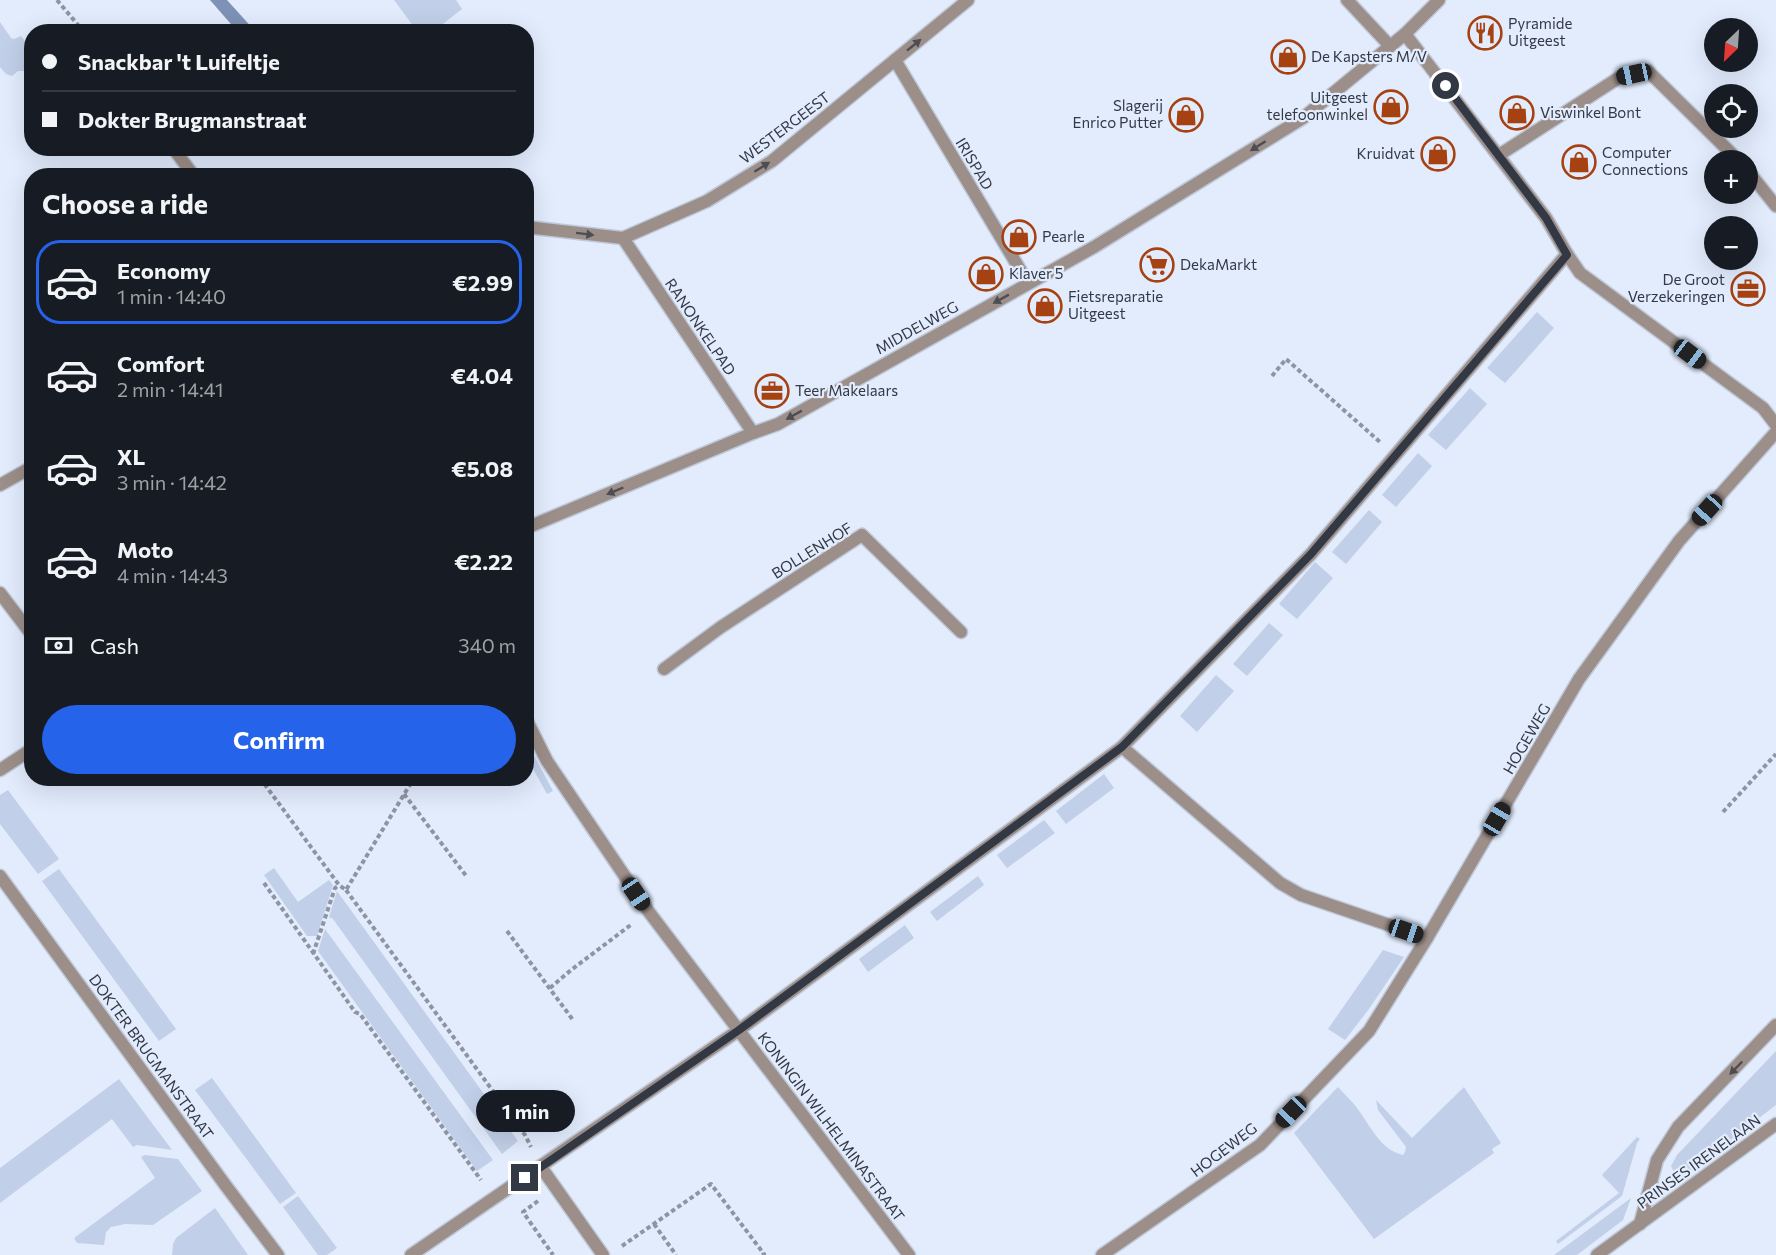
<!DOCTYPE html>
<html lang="en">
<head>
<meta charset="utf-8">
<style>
	body { margin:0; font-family:Commissioner,sans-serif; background:#20242c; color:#f1f3f6; height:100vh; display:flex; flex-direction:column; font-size:22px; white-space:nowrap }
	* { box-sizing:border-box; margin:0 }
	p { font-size:20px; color:#9ea1a6 }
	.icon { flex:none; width:33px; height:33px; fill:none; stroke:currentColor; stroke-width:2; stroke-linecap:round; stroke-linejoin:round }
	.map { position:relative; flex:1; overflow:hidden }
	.side { position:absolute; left:24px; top:168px; width:510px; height:618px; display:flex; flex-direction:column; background:#171b24; border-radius:24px; box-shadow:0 6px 24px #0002 }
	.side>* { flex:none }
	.guide { position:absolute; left:24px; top:24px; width:510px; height:132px; border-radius:24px; box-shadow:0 6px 24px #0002; display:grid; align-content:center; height:132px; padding:0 18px; background:#171b24 }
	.needle { width:39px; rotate:205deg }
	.tools { position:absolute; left:1704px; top:18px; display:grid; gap:12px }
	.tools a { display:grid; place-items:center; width:54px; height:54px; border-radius:50%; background:#171b24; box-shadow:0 6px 24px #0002; font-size:30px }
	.end { position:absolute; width:27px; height:27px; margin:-14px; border:8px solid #333944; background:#fff; box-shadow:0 0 0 3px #fff }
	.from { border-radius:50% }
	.bubble { position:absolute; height:42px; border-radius:21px; background:#171b24; box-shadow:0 6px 24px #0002; font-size:20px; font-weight:700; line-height:42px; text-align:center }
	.car { position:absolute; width:18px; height:36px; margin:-18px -9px; border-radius:8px; box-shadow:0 0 4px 2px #0007; background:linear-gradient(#222 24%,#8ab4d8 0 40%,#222 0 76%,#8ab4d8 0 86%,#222 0) }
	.guide b { display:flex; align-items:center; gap:21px; height:57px; font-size:22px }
	.guide b+b { border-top:2px solid #363941 }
	.guide i { width:15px; height:15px; background:#f1f3f6 }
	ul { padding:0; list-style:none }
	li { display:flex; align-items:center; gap:18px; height:84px; margin:0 12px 9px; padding:0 6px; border:3px solid transparent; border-radius:24px }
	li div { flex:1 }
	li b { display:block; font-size:22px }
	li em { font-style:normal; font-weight:700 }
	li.current { border-color:#2563eb }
	li>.icon { width:54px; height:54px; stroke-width:1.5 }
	h2 { padding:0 18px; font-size:27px; line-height:72px }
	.pay { display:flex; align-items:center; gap:15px; height:66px; padding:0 18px; font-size:22px }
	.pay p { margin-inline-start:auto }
	.action { display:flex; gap:12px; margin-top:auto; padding:12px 18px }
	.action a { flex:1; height:69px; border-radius:36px; background:#2563eb; color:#fff; font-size:24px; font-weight:700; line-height:69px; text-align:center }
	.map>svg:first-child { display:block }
	.green { fill:#c1cfe8 }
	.water { fill:#7d92b6 }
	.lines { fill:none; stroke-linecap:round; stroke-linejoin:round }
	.service-casing { stroke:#bfc8d8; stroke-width:15 }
	.pedestrian-casing { stroke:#bfc8d8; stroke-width:15 }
	.minor-casing { stroke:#bfc8d8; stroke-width:15 }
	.path { stroke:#8d95a3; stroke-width:4; stroke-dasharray:4.5 3; stroke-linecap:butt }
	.service { stroke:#9c8e88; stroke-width:12 }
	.pedestrian { stroke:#9c8e88; stroke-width:12 }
	.minor { stroke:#9c8e88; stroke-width:12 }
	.oneway { fill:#4d4e55 }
	.route { stroke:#333944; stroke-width:8 }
	.labels { text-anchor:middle; stroke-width:4.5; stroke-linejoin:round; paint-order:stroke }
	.poi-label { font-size:15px; fill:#333944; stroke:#e2ecfd; text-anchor:start }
	.street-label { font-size:15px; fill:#333944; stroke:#e2ecfd }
</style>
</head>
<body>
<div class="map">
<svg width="1776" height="1255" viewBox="0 0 1776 1255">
	<rect width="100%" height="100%" fill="#e2ecfd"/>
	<g class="green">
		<polygon points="394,0 456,0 462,9 434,31 417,31"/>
		<polygon points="0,22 11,38 14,39 21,36 25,41 31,44 31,62 24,71 18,71 12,76 6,74 0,67"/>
		<polygon points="1537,312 1554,328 1505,383 1487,368"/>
		<polygon points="1470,388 1487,404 1446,450 1428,435"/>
		<polygon points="1418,453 1432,466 1396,507 1382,495"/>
		<polygon points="1369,510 1382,522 1346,564 1332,552"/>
		<polygon points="1315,562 1333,578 1297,619 1279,604"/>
		<polygon points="1269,623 1283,635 1247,676 1233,664"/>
		<polygon points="1216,675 1234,691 1197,732 1180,716"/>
		<polygon points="527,742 553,791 547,794 527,758"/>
		<polygon points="1104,774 1114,788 1066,824 1056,811"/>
		<polygon points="8,790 59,859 38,874 0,824 0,795"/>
		<polygon points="1044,820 1055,833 1007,868 997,855"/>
		<polygon points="274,868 298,902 329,880 333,885 317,936 307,936 264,875"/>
		<polygon points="59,869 176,1029 159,1041 42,881"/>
		<polygon points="978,876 984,885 937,921 930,912"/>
		<polygon points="337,891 518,1141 502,1154 333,919 329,917"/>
		<polygon points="905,925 914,938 868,972 859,959"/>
		<polygon points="325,929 493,1160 477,1171 318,951"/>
		<polygon points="1383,950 1404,957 1369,1009 1345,1040 1328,1029"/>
		<polygon points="1776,1051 1776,1105 1691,1170 1681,1175 1675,1174 1671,1166 1677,1155"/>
		<polygon points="212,1078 296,1193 280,1204 195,1090"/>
		<polygon points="119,1079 172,1150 137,1145 133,1147 112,1119 0,1203 0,1168"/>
		<path d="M1338 1087C1344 1094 1351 1100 1357 1108 1370 1125 1380 1150 1403 1155L1405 1152 1406 1147 1378 1110 1376 1100 1412 1138 1464 1087 1501 1143 1492 1149 1494 1153 1374 1239 1294 1133Z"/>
		<polygon points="1637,1137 1640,1139 1637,1143 1622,1196 1558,1244 1556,1241 1619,1193 1602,1175"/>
		<polygon points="145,1155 178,1159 202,1191 153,1225 125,1224 111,1227 106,1232 104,1245 77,1243 74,1238 155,1178 141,1157"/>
		<polygon points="298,1196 337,1248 327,1255 318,1255 283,1207"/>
		<polygon points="1631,1198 1623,1220 1577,1255 1554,1255"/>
		<polygon points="215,1208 248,1255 172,1255 173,1244 176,1238"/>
	</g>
	<polygon class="water" points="210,0 227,0 255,31 237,31"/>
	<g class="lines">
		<defs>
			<g id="service">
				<polyline points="1499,155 1620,77 1648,71 1738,160"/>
				<polyline points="1748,171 1776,206"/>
				<polyline points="664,669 721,627 862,535 961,632"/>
				<polyline points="541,1167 603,1255"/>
			</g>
			<g id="pedestrian">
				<polyline points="895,60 1028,283"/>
				<polyline points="623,238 753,433"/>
				<polyline points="0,593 32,635"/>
			</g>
			<g id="minor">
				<polyline points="1347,0 1390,46"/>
				<polyline points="1405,34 1546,218 1567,254 1580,273 1763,408 1776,425"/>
				<polyline points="173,148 194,176"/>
				<polyline points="526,227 623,238 707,201 772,161 968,0"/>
				<polyline points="0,485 32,467"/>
				<polyline points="526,528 753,433 778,424 1094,247 1303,118 1405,34 1439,0"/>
				<polyline points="526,719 547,761 649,912 909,1255"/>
				<polyline points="1122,747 1280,883 1301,895 1427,938"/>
				<polyline points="0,770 32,749"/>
				<polyline points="0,876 226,1186 278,1255"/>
				<polyline points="1640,1224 1657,1160 1678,1127 1776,1025"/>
				<polyline points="411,1255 739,1030 1122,747 1311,554 1567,254"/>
				<polyline points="1102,1255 1260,1145 1369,1031 1427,938 1579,679 1679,541 1776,432"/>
				<polyline points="1597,1255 1776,1124"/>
			</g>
		</defs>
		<use href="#service" class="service-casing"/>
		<use href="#pedestrian" class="pedestrian-casing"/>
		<use href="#minor" class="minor-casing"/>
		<g class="path">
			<polyline points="57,0 84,32"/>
			<polyline points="1272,376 1286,359 1380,442"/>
			<polyline points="260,778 339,885 346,890 414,778"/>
			<polyline points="404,794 467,877"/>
			<polyline points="1723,812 1776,754"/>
			<polyline points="264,883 355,1012 360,1014 481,1180"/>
			<polyline points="346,890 525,1135 531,1147"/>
			<polyline points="507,931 573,1020"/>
			<polyline points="313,954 335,888 339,885"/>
			<polyline points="550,988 571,970 632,924"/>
			<polyline points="538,1201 523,1212 553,1255"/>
			<polyline points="654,1224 676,1255"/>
			<polyline points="622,1246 711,1184 764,1254 762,1255"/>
		</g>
		<use href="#service" class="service"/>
		<use href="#pedestrian" class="pedestrian"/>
		<use href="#minor" class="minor"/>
	</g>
	<defs><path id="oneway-solid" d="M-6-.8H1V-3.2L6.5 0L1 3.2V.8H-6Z" transform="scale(1.5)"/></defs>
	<g class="oneway">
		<use href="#oneway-solid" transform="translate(914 45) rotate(-39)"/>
		<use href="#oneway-solid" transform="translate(1258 146) rotate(148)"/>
		<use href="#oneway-solid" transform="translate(762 167) rotate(-32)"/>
		<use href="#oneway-solid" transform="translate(585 234) rotate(7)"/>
		<use href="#oneway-solid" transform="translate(1001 299) rotate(151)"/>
		<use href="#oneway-solid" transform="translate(794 415) rotate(151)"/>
		<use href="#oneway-solid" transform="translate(615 491) rotate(157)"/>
		<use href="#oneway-solid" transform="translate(1736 1068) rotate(134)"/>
	</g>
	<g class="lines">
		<polyline class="route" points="525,1178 739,1030 1122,747 1311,554 1567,255 1546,218 1446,86"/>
	</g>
	<defs>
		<symbol id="restaurant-ring" viewBox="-11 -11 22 22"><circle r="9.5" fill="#e2ecfd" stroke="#a64111" stroke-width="1.5"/><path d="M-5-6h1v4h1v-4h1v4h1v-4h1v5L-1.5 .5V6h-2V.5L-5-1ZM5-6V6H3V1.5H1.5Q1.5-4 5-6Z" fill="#a64111"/></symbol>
		<symbol id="shop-ring" viewBox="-11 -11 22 22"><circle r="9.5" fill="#e2ecfd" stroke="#a64111" stroke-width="1.5"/><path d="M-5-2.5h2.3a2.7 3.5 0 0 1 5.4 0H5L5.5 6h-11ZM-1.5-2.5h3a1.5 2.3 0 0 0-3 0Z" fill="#a64111"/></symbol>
		<symbol id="supermarket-ring" viewBox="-11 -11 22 22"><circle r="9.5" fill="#e2ecfd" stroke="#a64111" stroke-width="1.5"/><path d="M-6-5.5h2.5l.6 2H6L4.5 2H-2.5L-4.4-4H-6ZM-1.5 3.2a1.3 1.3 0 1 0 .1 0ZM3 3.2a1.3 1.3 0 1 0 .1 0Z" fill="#a64111"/></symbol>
		<symbol id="office-ring" viewBox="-11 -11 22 22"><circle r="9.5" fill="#e2ecfd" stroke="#a64111" stroke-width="1.5"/><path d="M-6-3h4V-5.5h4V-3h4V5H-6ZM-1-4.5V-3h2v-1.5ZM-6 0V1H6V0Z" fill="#a64111"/></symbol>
	</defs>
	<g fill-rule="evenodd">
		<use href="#restaurant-ring" x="1466" y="14" width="38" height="38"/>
		<use href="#shop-ring" x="1269" y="38" width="38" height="38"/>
		<use href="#shop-ring" x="1372" y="88" width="38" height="38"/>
		<use href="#shop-ring" x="1498" y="94" width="38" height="38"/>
		<use href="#shop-ring" x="1167" y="96" width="38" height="38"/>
		<use href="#shop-ring" x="1419" y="135" width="38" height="38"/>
		<use href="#shop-ring" x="1560" y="143" width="38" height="38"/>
		<use href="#shop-ring" x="1000" y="218" width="38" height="38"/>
		<use href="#supermarket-ring" x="1138" y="246" width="38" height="38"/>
		<use href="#shop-ring" x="967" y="255" width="38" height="38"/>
		<use href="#office-ring" x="1729" y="270" width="38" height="38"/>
		<use href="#shop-ring" x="1026" y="287" width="38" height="38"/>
		<use href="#office-ring" x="753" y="372" width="38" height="38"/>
	</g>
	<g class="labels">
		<g class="poi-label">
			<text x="1508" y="29">Pyramide<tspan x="1508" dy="17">Uitgeest</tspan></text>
			<text x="1311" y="62">De Kapsters M/V</text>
			<text x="1368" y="103" text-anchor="end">Uitgeest<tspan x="1368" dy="17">telefoonwinkel</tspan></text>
			<text x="1163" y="111" text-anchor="end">Slagerij<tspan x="1163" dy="17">Enrico Putter</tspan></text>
			<text x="1540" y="118">Viswinkel Bont</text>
			<text x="1602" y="158">Computer<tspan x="1602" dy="17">Connections</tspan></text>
			<text x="1415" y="159" text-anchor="end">Kruidvat</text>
			<text x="1042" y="242">Pearle</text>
			<text x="1180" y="270">DekaMarkt</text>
			<text x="1009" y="279">Klaver 5</text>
			<text x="1725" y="285" text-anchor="end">De Groot<tspan x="1725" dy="17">Verzekeringen</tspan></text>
			<text x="1068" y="302">Fietsreparatie<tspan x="1068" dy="17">Uitgeest</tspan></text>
			<text x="795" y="396">Teer Makelaars</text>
		</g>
		<g class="street-label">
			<text transform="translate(785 128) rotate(-37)" y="5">WESTERGEEST</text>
			<text transform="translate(974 164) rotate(59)" y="5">IRISPAD</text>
			<text transform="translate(700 327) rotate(56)" y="5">RANONKELPAD</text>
			<text transform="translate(917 328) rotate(-29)" y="5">MIDDELWEG</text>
			<text transform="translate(812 551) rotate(-32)" y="5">BOLLENHOF</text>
			<text transform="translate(1527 739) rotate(-60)" y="5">HOGEWEG</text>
			<text transform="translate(151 1057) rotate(54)" y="5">DOKTER BRUGMANSTRAAT</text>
			<text transform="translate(831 1127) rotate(53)" y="5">KONINGIN WILHELMINASTRAAT</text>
			<text transform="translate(1224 1150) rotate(-37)" y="5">HOGEWEG</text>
			<text transform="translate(1699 1162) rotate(-36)" y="5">PRINSES IRENELAAN</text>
		</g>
	</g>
</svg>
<div class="tools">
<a><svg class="needle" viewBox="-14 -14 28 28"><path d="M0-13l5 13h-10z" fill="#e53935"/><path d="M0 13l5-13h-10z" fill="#9ea1a6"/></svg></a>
<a><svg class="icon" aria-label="locate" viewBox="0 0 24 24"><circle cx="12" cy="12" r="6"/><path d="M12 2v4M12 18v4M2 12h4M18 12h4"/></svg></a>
<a>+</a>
<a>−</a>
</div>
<i class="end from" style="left:1446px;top:86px"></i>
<i class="end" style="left:525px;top:1178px"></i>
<div class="bubble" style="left:476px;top:1090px;width:99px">1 min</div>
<i class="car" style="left:1634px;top:74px;rotate:258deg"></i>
<i class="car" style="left:1690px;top:354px;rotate:127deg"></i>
<i class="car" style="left:1707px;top:510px;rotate:222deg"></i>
<i class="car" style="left:1497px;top:819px;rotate:30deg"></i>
<i class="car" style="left:636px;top:894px;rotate:146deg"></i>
<i class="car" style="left:1406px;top:931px;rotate:109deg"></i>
<i class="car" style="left:1291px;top:1112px;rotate:224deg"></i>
<div class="guide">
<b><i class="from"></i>Snackbar 't Luifeltje</b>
<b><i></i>Dokter Brugmanstraat</b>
</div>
<section class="side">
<h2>Choose a ride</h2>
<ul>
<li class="current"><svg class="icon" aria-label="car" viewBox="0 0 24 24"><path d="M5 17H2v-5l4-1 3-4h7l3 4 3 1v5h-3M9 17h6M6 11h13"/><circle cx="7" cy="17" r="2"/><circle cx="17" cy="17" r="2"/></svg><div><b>Economy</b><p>1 min · 14:40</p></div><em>€2.99</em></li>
<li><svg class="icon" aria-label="car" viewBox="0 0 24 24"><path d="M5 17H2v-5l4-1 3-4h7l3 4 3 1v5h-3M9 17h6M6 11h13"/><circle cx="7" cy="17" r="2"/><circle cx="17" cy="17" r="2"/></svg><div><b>Comfort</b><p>2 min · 14:41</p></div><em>€4.04</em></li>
<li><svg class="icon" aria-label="car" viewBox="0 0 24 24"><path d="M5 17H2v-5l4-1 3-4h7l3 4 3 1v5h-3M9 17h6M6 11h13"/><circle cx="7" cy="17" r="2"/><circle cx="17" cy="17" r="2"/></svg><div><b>XL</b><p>3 min · 14:42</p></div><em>€5.08</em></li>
<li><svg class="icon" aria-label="car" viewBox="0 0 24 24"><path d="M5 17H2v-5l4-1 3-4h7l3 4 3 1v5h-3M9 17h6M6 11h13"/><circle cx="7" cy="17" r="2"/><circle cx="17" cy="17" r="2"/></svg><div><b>Moto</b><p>4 min · 14:43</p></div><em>€2.22</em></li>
</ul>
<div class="pay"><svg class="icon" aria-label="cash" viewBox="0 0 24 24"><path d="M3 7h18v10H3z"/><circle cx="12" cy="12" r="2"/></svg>Cash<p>340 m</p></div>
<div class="action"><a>Confirm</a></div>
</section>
</div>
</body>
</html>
